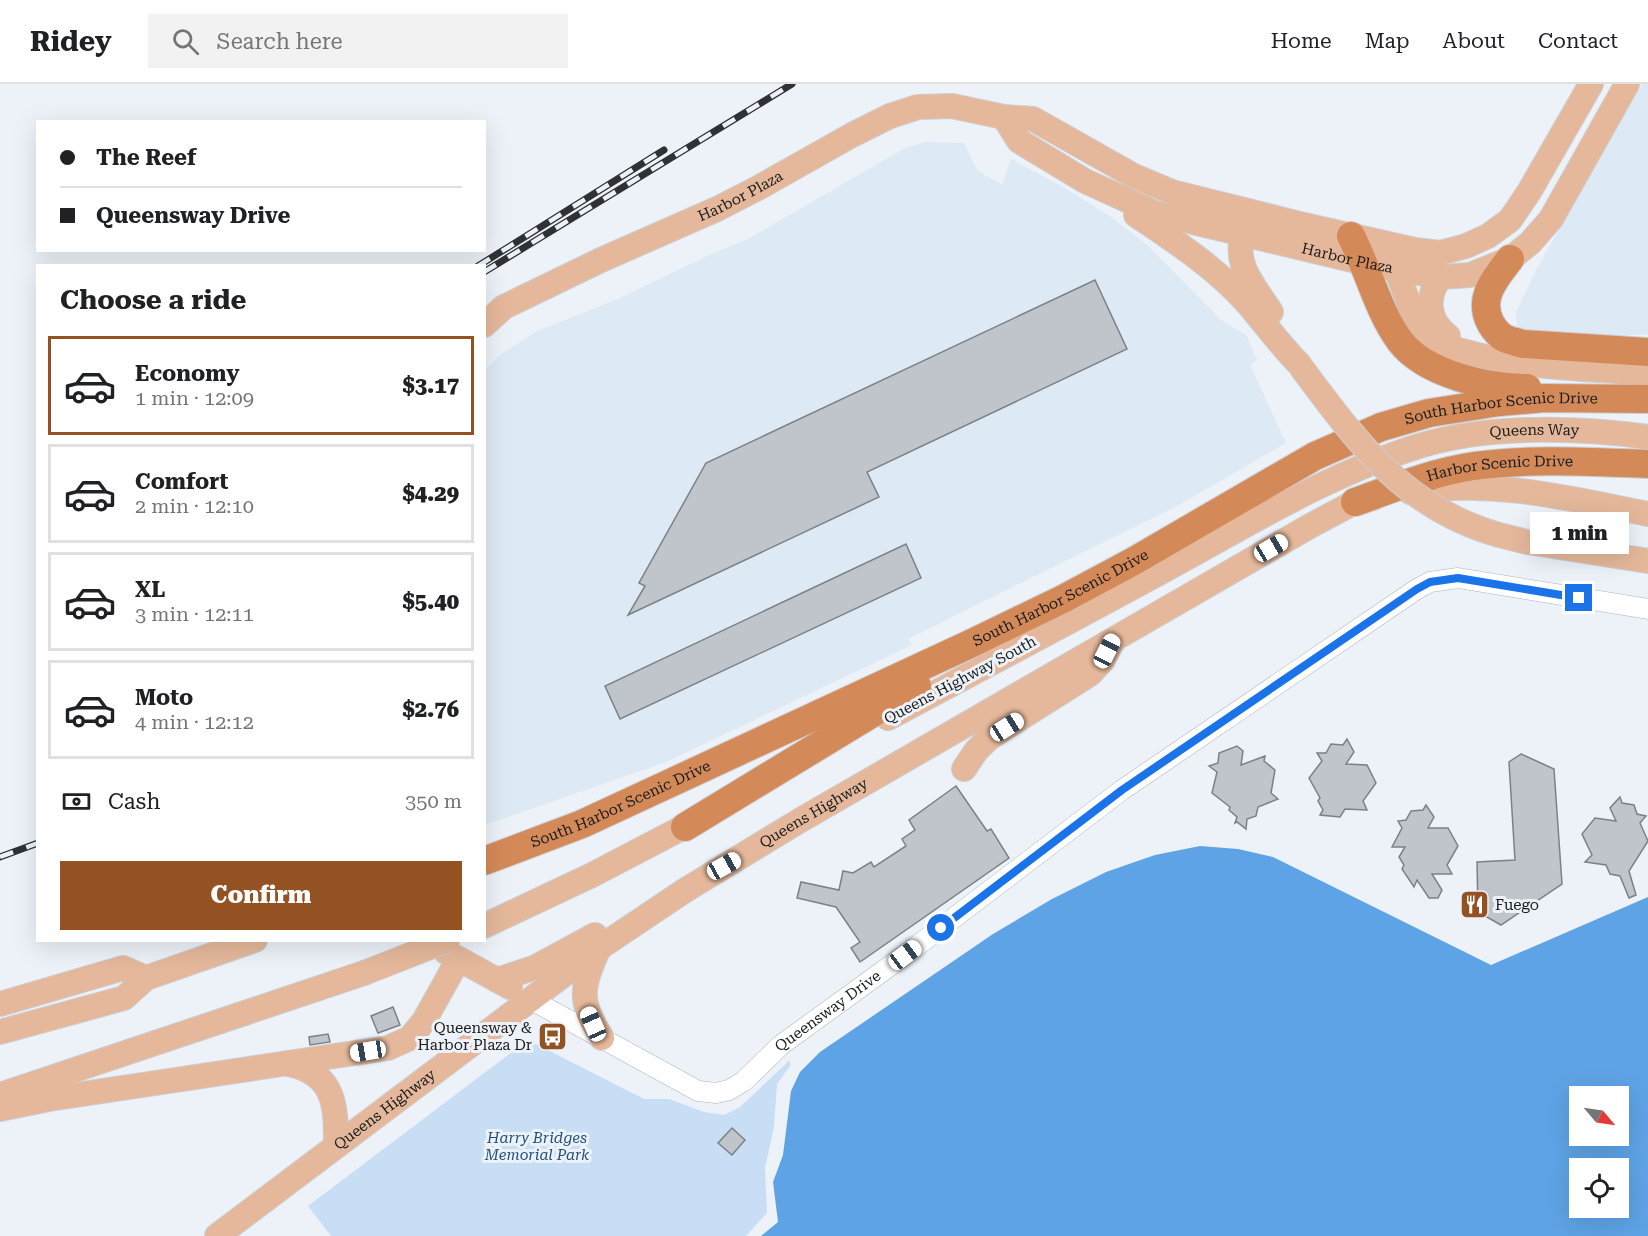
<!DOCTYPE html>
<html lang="en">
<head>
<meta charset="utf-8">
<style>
	body { margin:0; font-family:"Roboto Serif",serif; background:#f2f2f2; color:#202124; height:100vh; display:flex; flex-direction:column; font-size:22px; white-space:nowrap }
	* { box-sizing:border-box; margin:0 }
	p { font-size:20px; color:#757577 }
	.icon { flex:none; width:33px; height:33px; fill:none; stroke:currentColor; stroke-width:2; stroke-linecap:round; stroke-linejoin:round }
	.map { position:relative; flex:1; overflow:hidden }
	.side { position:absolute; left:36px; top:180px; width:450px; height:678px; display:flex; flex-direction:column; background:#fff; border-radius:0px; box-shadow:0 6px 24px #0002 }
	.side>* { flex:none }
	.guide { position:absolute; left:36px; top:36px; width:450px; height:132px; border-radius:0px; box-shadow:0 6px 24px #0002; display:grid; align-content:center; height:132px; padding:0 24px; background:#fff }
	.needle { width:39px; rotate:119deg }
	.tools { position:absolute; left:1569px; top:1002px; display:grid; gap:12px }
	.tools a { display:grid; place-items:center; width:60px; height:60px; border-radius:0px; background:#fff; box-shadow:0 6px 24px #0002; font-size:30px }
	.end { position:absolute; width:27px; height:27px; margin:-14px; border:8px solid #1a73e8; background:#fff; box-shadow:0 0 0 3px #fff }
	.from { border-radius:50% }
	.bubble { position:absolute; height:42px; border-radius:0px; background:#fff; box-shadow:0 6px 24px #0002; font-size:20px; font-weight:800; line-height:42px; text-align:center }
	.car { position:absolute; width:18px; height:36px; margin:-18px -9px; border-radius:8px; box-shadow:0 0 4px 2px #0007; background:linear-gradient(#fff 24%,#345 0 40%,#fff 0 76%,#345 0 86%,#fff 0) }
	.guide b { display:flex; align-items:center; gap:21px; height:57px; font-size:22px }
	.guide b+b { border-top:2px solid #e0e0e0 }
	.guide i { width:15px; height:15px; background:#202124 }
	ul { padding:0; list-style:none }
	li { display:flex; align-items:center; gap:18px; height:99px; margin:0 12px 9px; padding:0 12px; border:3px solid #e0e0e0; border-radius:0px }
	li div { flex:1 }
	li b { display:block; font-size:22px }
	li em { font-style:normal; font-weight:800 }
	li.active { border-color:#945121 }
	li>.icon { width:54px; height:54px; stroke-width:1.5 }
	h2 { padding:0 24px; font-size:27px; line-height:72px }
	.pay { display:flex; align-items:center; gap:15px; height:66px; padding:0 24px; font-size:22px }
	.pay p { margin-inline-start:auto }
	.action { display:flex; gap:12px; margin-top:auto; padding:12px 24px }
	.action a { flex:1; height:69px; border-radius:0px; background:#945121; color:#fff; font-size:24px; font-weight:800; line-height:69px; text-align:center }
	header { display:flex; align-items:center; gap:36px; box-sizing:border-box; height:84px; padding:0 30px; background:#fff; border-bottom:2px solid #e0e0e0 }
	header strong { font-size:28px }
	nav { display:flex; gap:33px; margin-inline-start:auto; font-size:21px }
	.search { width:420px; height:54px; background:#f2f2f2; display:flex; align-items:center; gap:15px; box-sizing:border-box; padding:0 21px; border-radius:0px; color:#757577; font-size:22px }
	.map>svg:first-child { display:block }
	.built { fill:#dde9f5 }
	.green { fill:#c8def4 }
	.water { fill:#5ea3e5; fill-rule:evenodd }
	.building { fill:#bfc5cb; stroke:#7c8187; stroke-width:1.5 }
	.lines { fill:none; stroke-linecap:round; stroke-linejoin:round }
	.minor-casing { stroke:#aeb4ba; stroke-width:21 }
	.major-casing { stroke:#cdcdce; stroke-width:26 }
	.highway-casing { stroke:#cdcdce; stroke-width:30 }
	.minor { stroke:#fff; stroke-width:20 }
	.major { stroke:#e5b89b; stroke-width:24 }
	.highway { stroke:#d48958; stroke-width:28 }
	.rail-casing { stroke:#2f3134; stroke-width:7 }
	.rail { stroke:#ecf2f8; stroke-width:4.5; stroke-dasharray:14; stroke-linecap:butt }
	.major-bridge-casing { stroke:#cdcdce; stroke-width:26; stroke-linecap:butt }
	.major-bridge { stroke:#e5b89b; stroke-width:24 }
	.route { stroke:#1a73e8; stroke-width:8 }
	.labels { text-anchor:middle; stroke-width:6; stroke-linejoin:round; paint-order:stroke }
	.street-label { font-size:15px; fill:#1a1c1e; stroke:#ecf2f8 }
	.poi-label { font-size:15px; fill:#1a1c1e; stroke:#ecf2f8; text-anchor:start }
	.park-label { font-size:15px; font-style:italic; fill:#21517d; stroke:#ecf2f8 }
</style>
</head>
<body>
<header>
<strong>Ridey</strong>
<div class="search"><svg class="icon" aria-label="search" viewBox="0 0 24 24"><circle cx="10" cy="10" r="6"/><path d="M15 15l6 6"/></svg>Search here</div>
<nav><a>Home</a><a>Map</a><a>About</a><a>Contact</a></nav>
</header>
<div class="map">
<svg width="1648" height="1152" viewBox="0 0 1648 1152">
	<rect width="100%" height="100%" fill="#ecf2f8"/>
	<g class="built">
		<polygon points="1642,0 1648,0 1648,250 1562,255 1528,249 1517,242 1516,228 1536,186"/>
		<polygon points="926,58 964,59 977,86 1002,101 1011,75 1063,103 1111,133 1147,161 1221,236 1246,251 1257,276 1250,281 1286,359 1177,422 908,555 912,561 666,678 485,741 485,286 501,270 537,247 618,215 709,171 748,155 905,64"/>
	</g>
	<polygon class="green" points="528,956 644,1015 669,1015 704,1028 724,1031 740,1023 790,976 790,982 777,1000 774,1043 765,1084 767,1129 746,1152 331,1152 308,1122"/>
	<path class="water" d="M1200 762 1238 765 1273 773 1491 881 1648 813V1152H761L778 1138 773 1098 783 1071 791 1007 800 988 820 968 993 850 1052 815 1106 788 1155 771ZM1580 1012H1618V1052H1580ZM1580 1084H1618V1124H1580Z"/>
	<g class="building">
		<polygon points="1095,196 1127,265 867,388 879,413 628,531 645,502 639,499 706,379"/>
		<polygon points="906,460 921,494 620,635 605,602"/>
		<polygon points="1347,655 1354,668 1346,680 1367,681 1376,699 1363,717 1367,726 1345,725 1340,733 1320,731 1323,726 1318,717 1320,714 1309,694 1322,677 1317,669 1326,669 1331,660 1343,661"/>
		<polygon points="1237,662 1243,667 1241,681 1265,672 1264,677 1275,686 1271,709 1278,715 1258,723 1256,732 1247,735 1246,745 1237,738 1235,739 1237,733 1229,726 1230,723 1212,709 1217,688 1209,682 1218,679 1219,669"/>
		<polygon points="1521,670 1554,685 1562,800 1501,841 1478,828 1477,778 1515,776 1509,678"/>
		<polygon points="956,702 987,747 991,745 1009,774 860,878 851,864 860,858 836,823 797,814 801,798 839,806 843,787 853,789 871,778 874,783 906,762 902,755 915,746 909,736"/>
		<polygon points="1620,713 1622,719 1634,721 1637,730 1646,732 1640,739 1648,757 1629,787 1636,811 1629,814 1620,792 1610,790 1606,781 1585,778 1592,771 1582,750 1595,734 1616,737 1610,724"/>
		<polygon points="1426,721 1434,733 1428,744 1448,744 1458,762 1447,781 1452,790 1432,790 1442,806 1438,814 1429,814 1417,796 1414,803 1402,785 1404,781 1399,773 1405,763 1392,763 1402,744 1398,737 1406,736 1411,727 1423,726"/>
		<polygon points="393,923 400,941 378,949 371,932"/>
		<polygon points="328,950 330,958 310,961 309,953"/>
		<polygon points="732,1044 745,1056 732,1071 718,1059"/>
	</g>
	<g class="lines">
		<defs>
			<g id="minor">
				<path id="s1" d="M530 915 698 1007 716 1009 729 1006 744 997 781 961 905 871 1122 706 1417 505 1430 498 1458 494 1648 525"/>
			</g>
			<g id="major">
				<path id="s2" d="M1004 33 1019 57 1085 97 1155 129 1365 179 1440 193 1470 191 1510 175 1530 159 1551 135 1627 0"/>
				<path d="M1136 131C1175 157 1216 184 1248 220 1265 240 1280 261 1299 280"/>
				<path d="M1245 138C1232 180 1249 194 1271 228"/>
				<path d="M1392 176C1404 200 1408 230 1428 250 1440 262 1458 266 1474 270 1533 285 1588 284 1648 290"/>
				<path d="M1440 193C1426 213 1427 236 1448 252"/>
				<path id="s3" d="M484 241 504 223 601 176 717 125 758 104 852 51 890 32 918 23 952 22 1004 33 1033 35 1134 92 1172 108 1304 141 1415 166 1440 169 1466 162 1488 152 1510 136 1529 108 1591 0"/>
				<path d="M1410 408C1493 395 1567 414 1648 430"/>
				<polyline points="1499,451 1527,458 1648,477"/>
				<path id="s4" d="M888 634C978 586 1069 538 1159 489 1244 443 1326 391 1419 362 1488 341 1577 343 1648 353"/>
				<polyline points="964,685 976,667 989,654 1090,590 1102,577 1112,558"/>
				<polyline points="484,842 592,791 701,734"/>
				<path d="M599 864C581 903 578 917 602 954"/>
				<polyline points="446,868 510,903"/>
				<polyline points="497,896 536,883 595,851"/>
				<polyline points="0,920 123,884 146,894"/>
				<polyline points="0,948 124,914 146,894 255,856"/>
				<path d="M289 980C335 990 336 1021 336 1061"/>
				<polyline points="0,1011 364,889"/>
				<polyline points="0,1025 49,1015 388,964 410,954 424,937 458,876"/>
				<path id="s5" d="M217 1152 599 864 684 807 799 737 1310 442 1355 418 1373 414"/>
			</g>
			<g id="highway">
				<path d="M1351 152C1368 185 1378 227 1400 257 1425 290 1487 304 1527 304"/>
				<path d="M1510 175C1495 194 1477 215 1491 240 1494 245 1499 251 1504 254 1510 257 1517 258 1523 260L1648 268"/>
				<path id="s6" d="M1355 418C1394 404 1433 388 1474 382 1532 374 1590 378 1648 380"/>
				<polyline points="685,743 917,602"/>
				<path id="s7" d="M484 777 582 740 970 560 1063 515 1134 477 1315 372 1381 343 1429 329 1499 318 1545 314 1648 315"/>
			</g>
		</defs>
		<use href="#minor" class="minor-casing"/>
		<use href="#major" class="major-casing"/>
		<use href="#highway" class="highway-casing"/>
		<use href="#minor" class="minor"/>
		<use href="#major" class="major"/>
		<use href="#highway" class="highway"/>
		<defs>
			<g id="rail">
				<polyline points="478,182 664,66"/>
				<polyline points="484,188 792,0"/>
				<polyline points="0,773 38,759"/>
			</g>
		</defs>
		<use href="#rail" class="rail-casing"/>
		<use href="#rail" class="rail"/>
		<defs>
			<g id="major-bridge">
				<path d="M1301 283C1357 358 1404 424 1499 451"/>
				<polyline points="364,889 448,856"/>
			</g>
		</defs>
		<use href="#major-bridge" class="major-bridge-casing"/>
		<use href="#major-bridge" class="major-bridge"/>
	</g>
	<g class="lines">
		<polyline class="route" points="941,844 1122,706 1417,505 1430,498 1458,494 1579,514"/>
	</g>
	<defs>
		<symbol id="restaurant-square" viewBox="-11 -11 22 22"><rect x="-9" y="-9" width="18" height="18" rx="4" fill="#945121" stroke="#ecf2f8"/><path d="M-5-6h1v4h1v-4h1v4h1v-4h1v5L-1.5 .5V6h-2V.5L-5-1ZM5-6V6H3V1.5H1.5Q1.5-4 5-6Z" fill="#fff"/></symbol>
		<symbol id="bus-square" viewBox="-11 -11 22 22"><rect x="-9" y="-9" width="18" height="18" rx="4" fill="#945121" stroke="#ecf2f8"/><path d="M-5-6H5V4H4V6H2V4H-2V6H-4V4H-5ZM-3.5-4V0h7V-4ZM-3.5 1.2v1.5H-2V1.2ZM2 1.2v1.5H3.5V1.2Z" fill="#fff"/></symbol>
	</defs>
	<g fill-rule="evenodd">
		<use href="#restaurant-square" x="1458" y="804" width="33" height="33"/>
		<use href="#bus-square" x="536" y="936" width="33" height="33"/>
	</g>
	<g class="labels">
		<g class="street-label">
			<text dy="5" stroke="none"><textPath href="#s3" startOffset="288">Harbor Plaza</textPath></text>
			<text dy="5" stroke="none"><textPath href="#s2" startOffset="380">Harbor Plaza</textPath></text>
			<text dy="5" stroke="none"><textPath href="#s7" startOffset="1120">South Harbor Scenic Drive</textPath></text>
			<text dy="5" stroke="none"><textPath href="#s4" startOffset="714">Queens Way</textPath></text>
			<text dy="5" stroke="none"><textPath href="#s6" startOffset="150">Harbor Scenic Drive</textPath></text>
			<text dy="5" stroke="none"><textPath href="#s7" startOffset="634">South Harbor Scenic Drive</textPath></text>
			<text transform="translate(960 596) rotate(-28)" y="5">Queens Highway South</text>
			<text dy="5" stroke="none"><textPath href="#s7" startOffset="148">South Harbor Scenic Drive</textPath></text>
			<text dy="5" stroke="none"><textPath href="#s5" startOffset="732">Queens Highway</textPath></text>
			<text dy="5" stroke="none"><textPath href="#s1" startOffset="350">Queensway Drive</textPath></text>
			<text dy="5" stroke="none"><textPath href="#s5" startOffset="210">Queens Highway</textPath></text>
		</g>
		<g class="poi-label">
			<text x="1495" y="826">Fuego</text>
			<text x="532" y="949" text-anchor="end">Queensway &amp;<tspan x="532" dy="17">Harbor Plaza Dr</tspan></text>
		</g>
		<g class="park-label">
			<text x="537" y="1059">Harry Bridges<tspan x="537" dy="17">Memorial Park</tspan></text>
		</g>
	</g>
</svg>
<div class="tools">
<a><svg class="needle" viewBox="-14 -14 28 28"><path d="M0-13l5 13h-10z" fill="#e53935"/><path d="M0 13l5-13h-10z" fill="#757577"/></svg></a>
<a><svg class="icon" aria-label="locate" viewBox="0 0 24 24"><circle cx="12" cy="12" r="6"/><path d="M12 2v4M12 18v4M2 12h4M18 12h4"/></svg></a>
</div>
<i class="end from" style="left:941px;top:844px"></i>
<i class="end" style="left:1579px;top:514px"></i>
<div class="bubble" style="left:1530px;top:428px;width:99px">1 min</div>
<i class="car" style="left:1271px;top:464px;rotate:60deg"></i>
<i class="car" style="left:1107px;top:567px;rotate:27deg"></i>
<i class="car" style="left:1007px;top:643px;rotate:58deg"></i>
<i class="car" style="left:724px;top:782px;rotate:61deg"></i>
<i class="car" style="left:905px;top:871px;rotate:53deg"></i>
<i class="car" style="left:593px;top:940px;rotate:336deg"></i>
<i class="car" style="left:368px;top:967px;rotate:261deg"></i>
<div class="guide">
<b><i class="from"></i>The Reef</b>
<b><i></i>Queensway Drive</b>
</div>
<section class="side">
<h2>Choose a ride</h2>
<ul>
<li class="active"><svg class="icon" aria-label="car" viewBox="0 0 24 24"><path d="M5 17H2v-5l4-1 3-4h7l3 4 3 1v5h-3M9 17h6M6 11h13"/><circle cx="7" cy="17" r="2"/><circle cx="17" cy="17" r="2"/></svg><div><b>Economy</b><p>1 min · 12:09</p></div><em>$3.17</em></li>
<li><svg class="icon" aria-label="car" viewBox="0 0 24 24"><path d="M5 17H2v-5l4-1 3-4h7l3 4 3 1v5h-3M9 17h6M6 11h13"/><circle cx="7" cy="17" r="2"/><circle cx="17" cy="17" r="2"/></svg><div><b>Comfort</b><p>2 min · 12:10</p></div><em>$4.29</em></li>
<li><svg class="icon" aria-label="car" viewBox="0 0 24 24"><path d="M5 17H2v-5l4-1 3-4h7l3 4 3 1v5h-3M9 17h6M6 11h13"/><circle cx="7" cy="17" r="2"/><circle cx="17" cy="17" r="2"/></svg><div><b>XL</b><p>3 min · 12:11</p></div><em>$5.40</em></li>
<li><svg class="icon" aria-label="car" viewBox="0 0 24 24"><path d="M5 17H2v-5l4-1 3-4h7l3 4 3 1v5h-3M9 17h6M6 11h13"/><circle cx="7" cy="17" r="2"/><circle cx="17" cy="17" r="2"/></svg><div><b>Moto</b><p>4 min · 12:12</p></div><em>$2.76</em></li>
</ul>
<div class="pay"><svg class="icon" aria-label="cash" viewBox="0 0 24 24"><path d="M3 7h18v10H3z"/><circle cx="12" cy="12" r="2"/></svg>Cash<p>350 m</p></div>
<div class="action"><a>Confirm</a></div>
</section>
</div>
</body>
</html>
